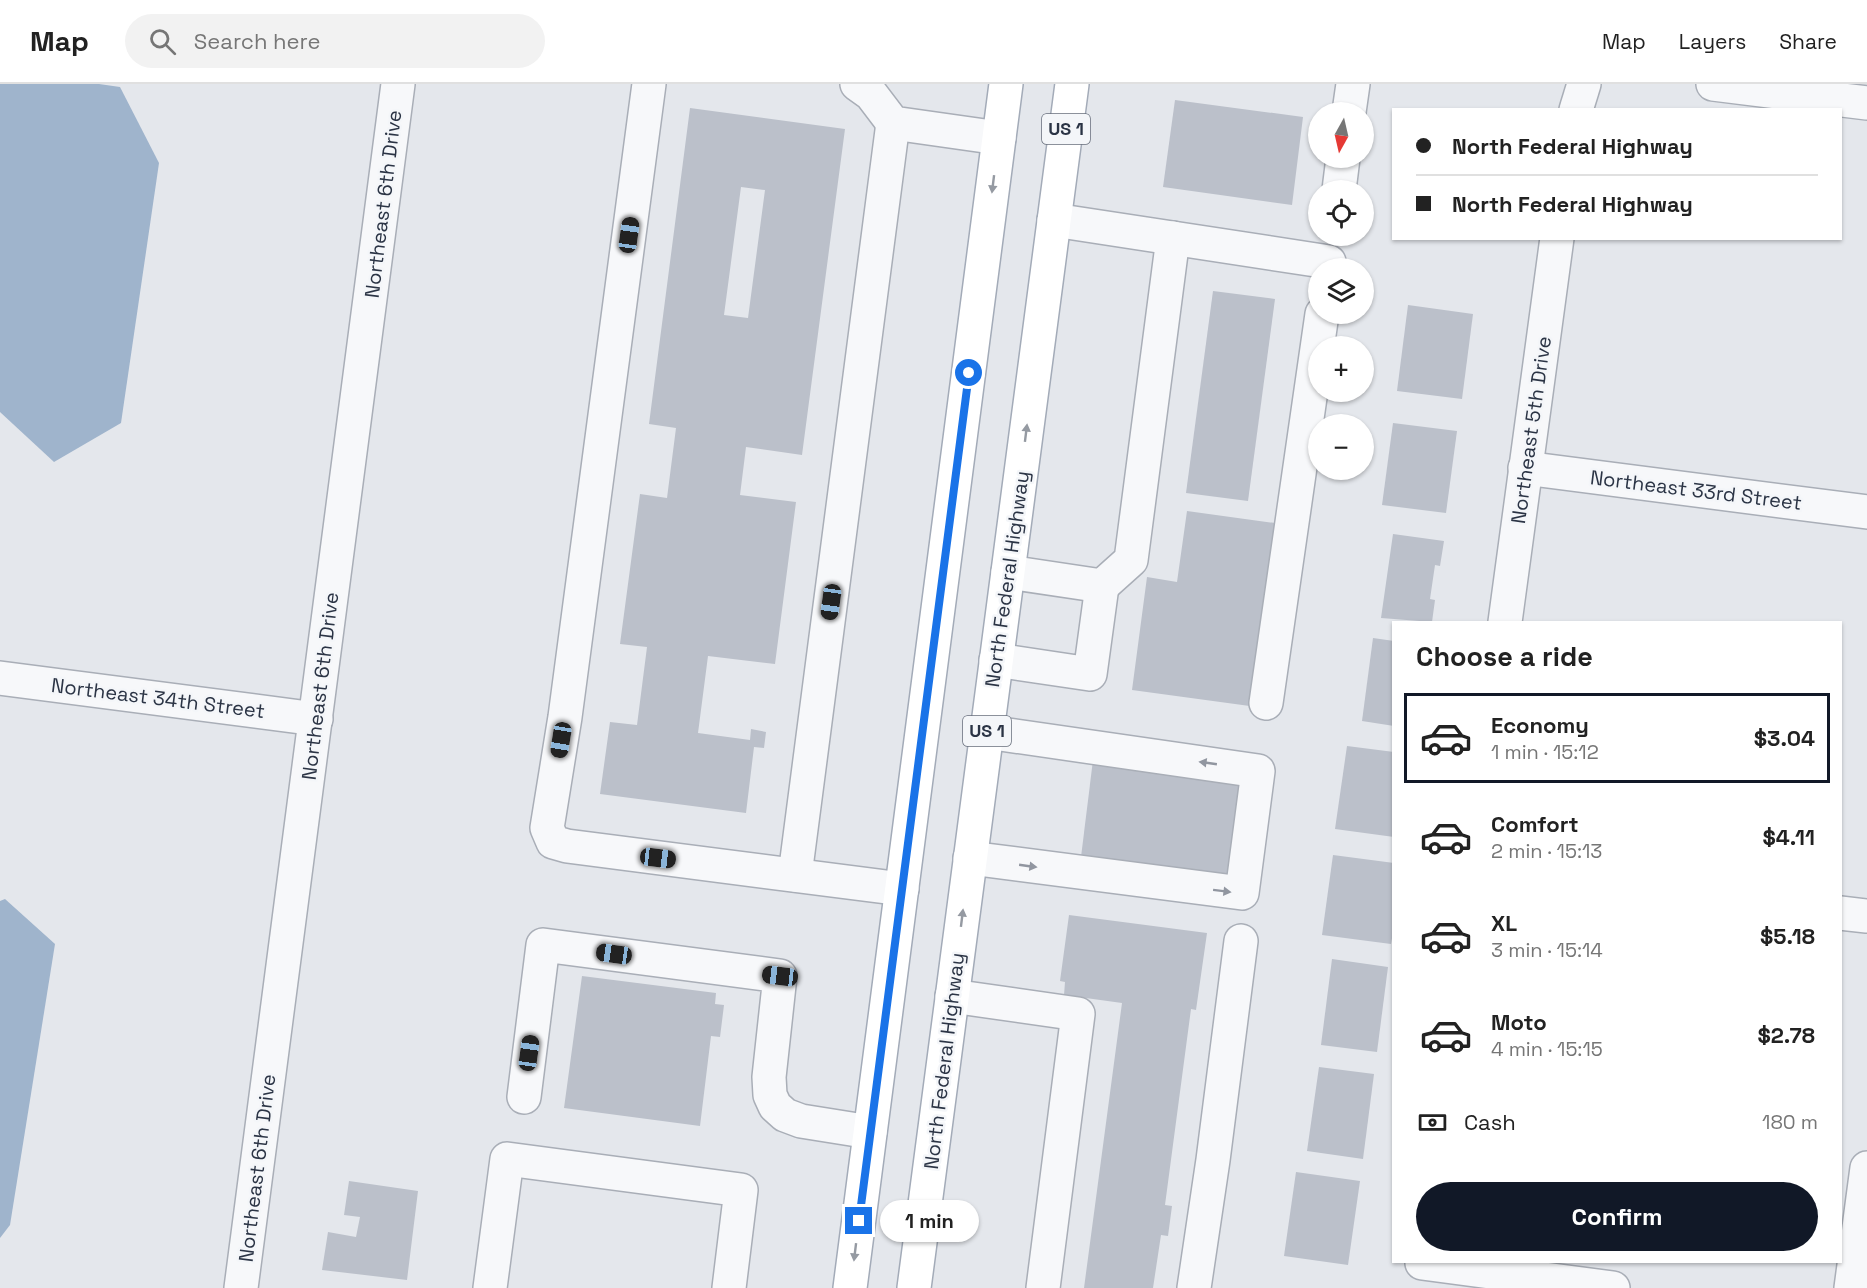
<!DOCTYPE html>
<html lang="en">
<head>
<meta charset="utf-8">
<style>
	body { margin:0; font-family:"Space Grotesk",sans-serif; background:#f2f2f2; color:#222; height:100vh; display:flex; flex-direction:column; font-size:22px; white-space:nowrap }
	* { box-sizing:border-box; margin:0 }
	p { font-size:20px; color:#767676 }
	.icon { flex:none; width:33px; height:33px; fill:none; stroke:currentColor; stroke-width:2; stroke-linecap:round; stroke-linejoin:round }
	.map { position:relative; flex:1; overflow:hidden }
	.sheet { position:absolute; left:1392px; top:537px; width:450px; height:642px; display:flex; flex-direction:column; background:#fff; border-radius:0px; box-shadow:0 2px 4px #0004 }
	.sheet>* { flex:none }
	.top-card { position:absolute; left:1392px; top:24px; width:450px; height:132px; border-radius:0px; box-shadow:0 2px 4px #0004; display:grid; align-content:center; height:132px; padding:0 24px; background:#fff }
	.needle { width:39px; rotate:188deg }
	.controls { position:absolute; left:1308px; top:18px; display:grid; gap:12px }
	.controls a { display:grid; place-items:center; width:66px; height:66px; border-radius:50%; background:#fff; box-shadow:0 2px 4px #0004; font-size:30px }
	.end { position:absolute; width:27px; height:27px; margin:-14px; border:8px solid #1a73e8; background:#fff; box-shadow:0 0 0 3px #fff }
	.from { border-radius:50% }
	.bubble { position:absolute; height:42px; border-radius:21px; background:#fff; box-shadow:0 2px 4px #0004; font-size:20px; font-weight:600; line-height:42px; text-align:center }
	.car { position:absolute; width:18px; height:36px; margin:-18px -9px; border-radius:8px; box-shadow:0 0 4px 2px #0007; background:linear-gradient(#222 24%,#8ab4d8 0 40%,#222 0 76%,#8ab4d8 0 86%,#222 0) }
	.top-card b { display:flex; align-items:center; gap:21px; height:57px; font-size:22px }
	.top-card b+b { border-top:2px solid #e0e0e0 }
	.top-card i { width:15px; height:15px; background:#222 }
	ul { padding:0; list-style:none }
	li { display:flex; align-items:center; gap:18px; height:90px; margin:0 12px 9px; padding:0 12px; border:3px solid transparent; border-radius:0px }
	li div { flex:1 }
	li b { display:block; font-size:22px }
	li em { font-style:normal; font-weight:600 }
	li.active { border-color:#111827 }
	li>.icon { width:54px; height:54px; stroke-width:1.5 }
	h2 { padding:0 24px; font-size:27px; line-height:72px }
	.pay { display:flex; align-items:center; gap:15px; height:66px; padding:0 24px; font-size:22px }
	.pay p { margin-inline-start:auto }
	.primary-button { display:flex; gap:12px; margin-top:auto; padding:12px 24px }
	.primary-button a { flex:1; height:69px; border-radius:36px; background:#111827; color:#fff; font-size:24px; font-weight:600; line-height:69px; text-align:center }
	header { display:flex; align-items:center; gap:36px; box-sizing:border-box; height:84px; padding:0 30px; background:#fff; border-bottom:2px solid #e0e0e0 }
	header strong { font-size:28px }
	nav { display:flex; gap:33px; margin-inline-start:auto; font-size:21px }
	.search { width:420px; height:54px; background:#f2f2f2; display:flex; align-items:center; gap:15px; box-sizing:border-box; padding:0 21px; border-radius:33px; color:#767676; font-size:22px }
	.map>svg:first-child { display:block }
	.water { fill:#9fb4cc }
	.building { fill:#bbc0ca; fill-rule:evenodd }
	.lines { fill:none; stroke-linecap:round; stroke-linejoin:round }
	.minor-casing { stroke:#a9aeb7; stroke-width:36 }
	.major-casing { stroke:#a3abb8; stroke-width:36 }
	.minor { stroke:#f7f8fa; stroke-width:33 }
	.major { stroke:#fff; stroke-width:33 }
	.oneway { fill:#959aa2 }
	.oneway2 { fill:#9196a0 }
	.route { stroke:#1a73e8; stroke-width:8 }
	.labels { text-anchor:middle; stroke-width:5; stroke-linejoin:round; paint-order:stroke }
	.shield { fill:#f4f6f9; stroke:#676e7b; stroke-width:1.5 }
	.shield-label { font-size:18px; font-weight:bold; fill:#2b3445 }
	.street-label { font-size:20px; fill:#2b3445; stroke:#f4f6f9 }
</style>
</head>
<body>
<header>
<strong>Map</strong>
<div class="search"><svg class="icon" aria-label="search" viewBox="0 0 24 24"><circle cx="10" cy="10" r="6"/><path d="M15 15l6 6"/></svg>Search here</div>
<nav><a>Map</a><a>Layers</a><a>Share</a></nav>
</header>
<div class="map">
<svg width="1867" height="1204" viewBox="0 0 1867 1204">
	<rect width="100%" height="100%" fill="#e4e7ec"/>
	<g class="water">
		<polygon points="0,0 99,0 120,3 159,79 121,339 54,378 0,328"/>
		<polygon points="5,815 55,860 10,1141 0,1154 0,817"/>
	</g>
	<g class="building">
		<polygon points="1175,16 1303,33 1292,121 1163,103"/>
		<path d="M690 24 845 45 802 371 746 363 740 411 796 418 775 580 708 572 698 649 750 656 751 645 766 648 764 664 754 663 746 729 600 710 610 638 637 641 647 563 620 560 640 410 667 414 676 344 649 340ZM741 103 765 106 748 234 724 231Z"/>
		<polygon points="1213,207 1275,215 1248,417 1186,409"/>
		<polygon points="1408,221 1473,230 1462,315 1397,307"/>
		<polygon points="1393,339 1457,347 1446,429 1382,421"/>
		<polygon points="1187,427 1282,440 1257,623 1132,606 1147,493 1177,498"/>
		<polygon points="1393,450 1444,457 1440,482 1435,481 1430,515 1435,516 1432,538 1381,534"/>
		<polygon points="1373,554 1394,557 1394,642 1362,637"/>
		<polygon points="1347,662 1394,668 1394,753 1335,745"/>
		<polygon points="1093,676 1241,695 1229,792 1081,773"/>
		<polygon points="1333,771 1394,779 1394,843 1391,860 1322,851"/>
		<polygon points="1069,831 1207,849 1196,926 1191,925 1165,1121 1172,1122 1168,1152 1161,1151 1153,1204 1084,1204 1122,919 1064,911 1065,898 1060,897"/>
		<polygon points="1332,875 1388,883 1377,968 1321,961"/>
		<polygon points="582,892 716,909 715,920 724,921 720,953 711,952 700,1042 564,1024"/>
		<polygon points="1319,983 1374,990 1363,1075 1307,1067"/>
		<polygon points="1296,1088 1360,1097 1348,1181 1284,1172"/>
		<polygon points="349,1097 418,1107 407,1196 322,1186 328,1148 356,1153 360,1133 344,1131"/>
	</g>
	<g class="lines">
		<defs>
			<g id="minor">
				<polyline points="649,0 565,633 547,744 553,758 567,762 902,805"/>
				<polyline points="857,0 871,10 893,39 999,54"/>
				<polyline points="1713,0 1867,19"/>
				<polyline points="1576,26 1584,0"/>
				<polyline points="1349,28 1353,0"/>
				<polyline points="1339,106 1343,74"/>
				<polyline points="1054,136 1329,178"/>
				<polyline points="1525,384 1867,428"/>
				<polyline points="1008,488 1102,502 1131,476 1173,154"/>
				<polyline points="1505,538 1557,154"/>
				<polyline points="996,576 1090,590 1102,502"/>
				<polyline points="0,594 316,635"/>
				<polyline points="1266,619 1322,230"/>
				<polyline points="970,774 1242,809 1258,687 987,648"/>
				<polyline points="795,791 893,39"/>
				<polyline points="1840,829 1867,832"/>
				<polyline points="952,912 1078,930 1043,1204"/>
				<polyline points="524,1013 543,861 780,892 769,993 770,1011 775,1022 785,1031 801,1037 870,1048"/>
				<polyline points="1422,1179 1613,1204"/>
				<polyline points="241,1204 398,0"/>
				<polyline points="490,1204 507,1075 741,1106 729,1204"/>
				<polyline points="1194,1204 1213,1076 1241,857"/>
				<polyline points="1851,1204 1867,1084"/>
			</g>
			<g id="major">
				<polyline points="850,1204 1006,0"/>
				<polyline points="914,1204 1072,0"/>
			</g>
		</defs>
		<use href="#minor" class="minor-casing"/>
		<use href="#major" class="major-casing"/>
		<use href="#minor" class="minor"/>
		<use href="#major" class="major"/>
	</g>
	<defs><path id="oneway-solid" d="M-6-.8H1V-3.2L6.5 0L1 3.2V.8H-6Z" transform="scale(1.5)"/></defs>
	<g class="oneway">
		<use href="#oneway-solid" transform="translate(993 100) rotate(97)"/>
		<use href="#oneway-solid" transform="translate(1026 349) rotate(-83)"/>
		<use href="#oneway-solid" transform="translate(962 834) rotate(-83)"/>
		<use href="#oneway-solid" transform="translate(855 1168) rotate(97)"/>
	</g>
	<g class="oneway2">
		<use href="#oneway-solid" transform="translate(1208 679) rotate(-172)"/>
		<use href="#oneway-solid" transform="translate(1028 782) rotate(8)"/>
		<use href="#oneway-solid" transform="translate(1222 807) rotate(7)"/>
	</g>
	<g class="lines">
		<polyline class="route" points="859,1137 969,289"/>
	</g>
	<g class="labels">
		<g class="shield">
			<rect x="1042" y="30" width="48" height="30" rx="4.5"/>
			<rect x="963" y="632" width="48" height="30" rx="4.5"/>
		</g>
		<g class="shield-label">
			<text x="1066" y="51">US 1</text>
			<text x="987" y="653">US 1</text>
		</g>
		<g class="street-label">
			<text transform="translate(383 120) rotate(-83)" y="7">Northeast 6th Drive</text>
			<text transform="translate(1531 346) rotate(-82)" y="7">Northeast 5th Drive</text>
			<text transform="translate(1696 406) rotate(7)" y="7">Northeast 33rd Street</text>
			<text transform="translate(1007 495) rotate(-82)" y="7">North Federal Highway</text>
			<text transform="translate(320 602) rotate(-83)" y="7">Northeast 6th Drive</text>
			<text transform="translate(158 614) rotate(7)" y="7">Northeast 34th Street</text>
			<text transform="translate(944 977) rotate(-83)" y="7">North Federal Highway</text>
			<text transform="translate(257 1084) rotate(-83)" y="7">Northeast 6th Drive</text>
		</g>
	</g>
</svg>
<div class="controls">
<a><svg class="needle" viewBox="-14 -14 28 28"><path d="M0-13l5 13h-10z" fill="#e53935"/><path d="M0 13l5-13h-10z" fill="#767676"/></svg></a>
<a><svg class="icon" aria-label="locate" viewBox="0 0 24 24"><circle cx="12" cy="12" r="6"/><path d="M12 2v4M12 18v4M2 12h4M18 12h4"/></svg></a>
<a><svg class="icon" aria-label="layers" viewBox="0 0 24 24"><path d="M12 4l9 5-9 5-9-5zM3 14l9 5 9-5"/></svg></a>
<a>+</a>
<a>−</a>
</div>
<i class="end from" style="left:969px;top:289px"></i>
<i class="end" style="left:859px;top:1137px"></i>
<div class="bubble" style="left:880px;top:1116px;width:99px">1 min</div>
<i class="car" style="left:629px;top:151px;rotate:8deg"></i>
<i class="car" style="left:831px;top:518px;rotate:188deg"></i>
<i class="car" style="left:561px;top:656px;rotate:189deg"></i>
<i class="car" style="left:658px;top:774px;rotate:97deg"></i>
<i class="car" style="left:614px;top:870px;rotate:278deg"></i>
<i class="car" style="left:780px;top:892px;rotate:277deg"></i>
<i class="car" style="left:529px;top:969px;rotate:8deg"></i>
<div class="top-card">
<b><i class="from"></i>North Federal Highway</b>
<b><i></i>North Federal Highway</b>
</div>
<section class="sheet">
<h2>Choose a ride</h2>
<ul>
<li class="active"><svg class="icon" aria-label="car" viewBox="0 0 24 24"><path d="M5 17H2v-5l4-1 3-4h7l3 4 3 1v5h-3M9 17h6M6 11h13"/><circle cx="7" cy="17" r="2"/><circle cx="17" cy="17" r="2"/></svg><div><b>Economy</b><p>1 min · 15:12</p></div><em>$3.04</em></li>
<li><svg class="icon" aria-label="car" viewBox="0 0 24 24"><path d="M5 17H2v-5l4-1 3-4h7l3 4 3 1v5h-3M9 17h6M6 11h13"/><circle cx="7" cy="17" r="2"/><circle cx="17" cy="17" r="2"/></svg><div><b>Comfort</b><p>2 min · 15:13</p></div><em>$4.11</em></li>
<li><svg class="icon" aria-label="car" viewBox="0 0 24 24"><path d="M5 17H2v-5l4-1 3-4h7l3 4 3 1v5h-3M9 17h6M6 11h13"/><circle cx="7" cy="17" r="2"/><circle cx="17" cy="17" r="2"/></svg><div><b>XL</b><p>3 min · 15:14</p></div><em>$5.18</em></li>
<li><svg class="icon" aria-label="car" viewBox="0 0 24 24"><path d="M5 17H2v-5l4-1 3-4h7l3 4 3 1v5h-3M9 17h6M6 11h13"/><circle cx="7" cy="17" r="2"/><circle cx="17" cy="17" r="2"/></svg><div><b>Moto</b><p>4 min · 15:15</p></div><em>$2.78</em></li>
</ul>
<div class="pay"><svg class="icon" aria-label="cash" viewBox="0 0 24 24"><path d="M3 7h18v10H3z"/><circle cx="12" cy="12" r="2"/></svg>Cash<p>180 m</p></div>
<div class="primary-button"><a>Confirm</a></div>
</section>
</div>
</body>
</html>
